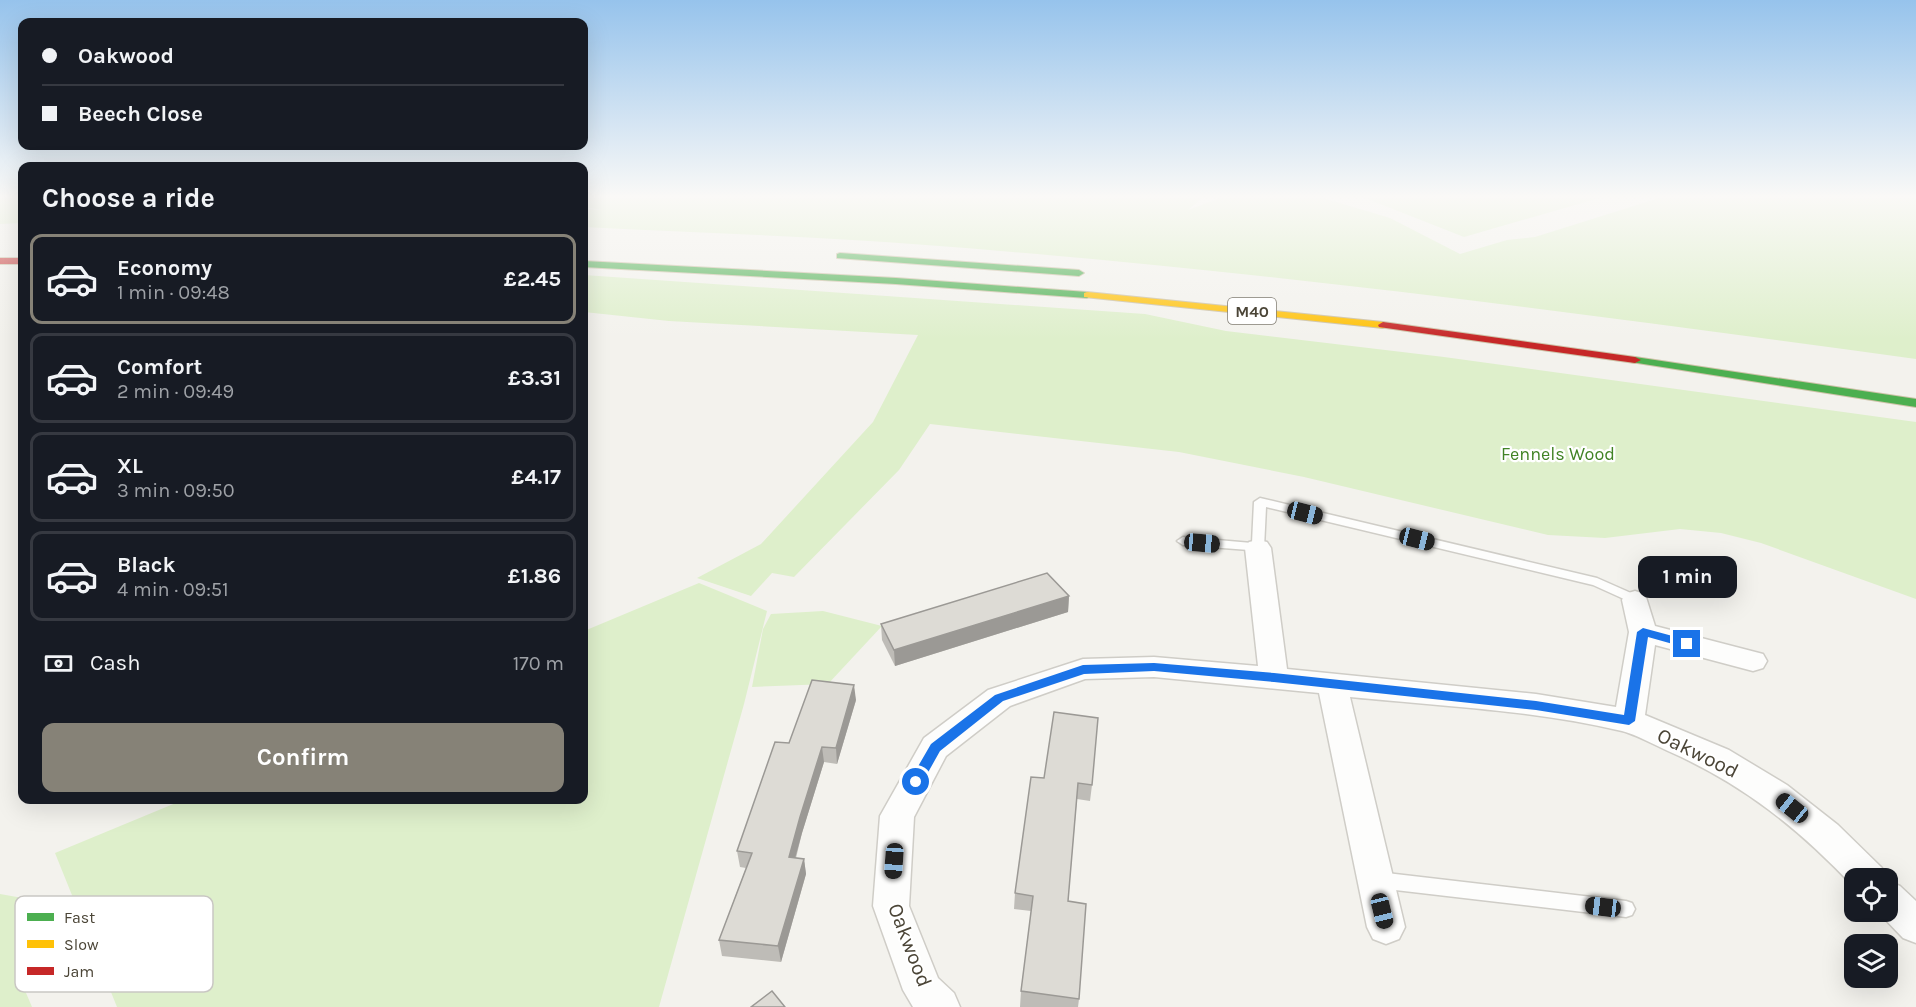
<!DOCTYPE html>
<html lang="en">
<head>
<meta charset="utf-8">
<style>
	body { margin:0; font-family:Karla,sans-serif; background:#242831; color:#f1f3f6; height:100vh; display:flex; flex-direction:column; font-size:22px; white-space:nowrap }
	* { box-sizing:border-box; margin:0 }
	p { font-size:20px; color:#9ea1a6 }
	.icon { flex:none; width:33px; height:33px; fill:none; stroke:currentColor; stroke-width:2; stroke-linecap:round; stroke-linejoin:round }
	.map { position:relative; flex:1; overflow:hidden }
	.side { position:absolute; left:18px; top:162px; width:570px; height:642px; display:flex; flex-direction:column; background:#171b24; border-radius:12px; box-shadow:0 6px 24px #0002 }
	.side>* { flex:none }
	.guide { position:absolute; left:18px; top:18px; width:570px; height:132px; border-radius:12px; box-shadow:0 6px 24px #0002; display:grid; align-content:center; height:132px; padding:0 24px; background:#171b24 }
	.fabs { position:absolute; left:1844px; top:868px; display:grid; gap:12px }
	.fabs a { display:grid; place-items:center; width:54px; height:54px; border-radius:12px; background:#171b24; box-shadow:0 6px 24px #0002; font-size:30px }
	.end { position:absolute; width:27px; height:27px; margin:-14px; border:8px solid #1a73e8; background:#fff; box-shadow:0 0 0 3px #fff }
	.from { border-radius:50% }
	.bubble { position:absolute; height:42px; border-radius:12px; background:#171b24; box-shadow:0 6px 24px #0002; font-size:20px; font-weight:700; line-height:42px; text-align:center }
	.car { position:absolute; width:18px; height:36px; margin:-18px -9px; border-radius:8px; box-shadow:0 0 4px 2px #0007; background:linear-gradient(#222 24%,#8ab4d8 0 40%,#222 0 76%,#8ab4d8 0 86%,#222 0) }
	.guide b { display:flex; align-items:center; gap:21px; height:57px; font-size:22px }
	.guide b+b { border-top:2px solid #363941 }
	.guide i { width:15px; height:15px; background:#f1f3f6 }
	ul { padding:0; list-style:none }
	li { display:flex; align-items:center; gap:18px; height:90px; margin:0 12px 9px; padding:0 12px; border:3px solid #363941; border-radius:12px }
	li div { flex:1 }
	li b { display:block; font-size:22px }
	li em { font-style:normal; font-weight:700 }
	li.current { border-color:#868277 }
	li>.icon { width:54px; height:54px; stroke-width:1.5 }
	h2 { padding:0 24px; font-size:27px; line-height:72px }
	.pay { display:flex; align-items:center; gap:15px; height:66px; padding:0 24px; font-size:22px }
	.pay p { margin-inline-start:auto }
	.primary-button { display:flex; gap:12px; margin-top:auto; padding:12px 24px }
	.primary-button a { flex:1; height:69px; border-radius:12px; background:#868277; color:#fff; font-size:24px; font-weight:700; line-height:69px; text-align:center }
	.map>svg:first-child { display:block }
	.green { fill:#deefcb }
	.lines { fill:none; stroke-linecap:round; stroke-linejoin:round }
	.lane-casing { stroke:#cfcdc7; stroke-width:3 }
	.street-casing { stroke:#cfcdc7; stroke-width:3 }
	.fast-casing { stroke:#cdc2a7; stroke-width:2 }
	.slow-casing { stroke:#cdc2a7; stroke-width:2 }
	.jam-casing { stroke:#cdc2a7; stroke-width:2 }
	.lane { fill:#fdfdfc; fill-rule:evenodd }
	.street { fill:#fdfdfc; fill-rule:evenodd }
	.fast { fill:#4caf50; fill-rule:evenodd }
	.slow { fill:#ffc107; fill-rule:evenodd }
	.jam { fill:#c62828; fill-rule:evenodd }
	.wall { fill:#bebcb7 }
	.shaded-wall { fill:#9b9995 }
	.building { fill:#dddbd5; stroke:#9b9995; stroke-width:1.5 }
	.route { fill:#1a73e8 }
	.labels { text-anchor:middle; stroke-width:4.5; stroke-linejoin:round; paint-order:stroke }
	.shield { fill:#fff; stroke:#817d73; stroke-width:1.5 }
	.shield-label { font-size:16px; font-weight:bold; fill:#4b4537 }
	.park-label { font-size:18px; fill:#418325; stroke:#fff }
	.near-street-label { font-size:21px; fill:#4b4537; stroke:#fff }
	.key { fill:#fff; stroke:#c9c7c3; stroke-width:1.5 }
	.key-label { font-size:16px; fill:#4b4537 }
</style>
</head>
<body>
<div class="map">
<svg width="1916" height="1007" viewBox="0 0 1916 1007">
	<rect width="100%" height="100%" fill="#f3f2ed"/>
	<g class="green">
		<polygon points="0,198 22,198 22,223 0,224"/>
		<path d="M584 198H1202L1188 210 1220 198H1323L1390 218 1460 254 1507 240 1535 237 1659 198H1916V359C1587 314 1257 270 926 245 812 236 698 233 584 227V209L603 210 584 207Z"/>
		<polygon points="1365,198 1599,198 1464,237"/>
		<polygon points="584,275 1145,314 1226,331 1444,357 1916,422 1916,599 1761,543 1721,533 1680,529 1605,538 1548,535 1304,477 1179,452 930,424 899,470 794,577 772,573 751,596 697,578 761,544 873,422 918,335 669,321 584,312"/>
		<polygon points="699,583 767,611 744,704 659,1007 117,1007 55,853 183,800 584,800 584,631"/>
		<polygon points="823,611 882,626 828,684 752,687 763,629 771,614"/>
		<polygon points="0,894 34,900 18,974 32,1007 0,1007"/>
	</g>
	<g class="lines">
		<defs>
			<g id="lane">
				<polygon points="1260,498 1597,578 1640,597 1642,600 1640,603 1635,604 1593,585 1266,507 1264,548 1262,551 1183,545 1177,541 1183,537 1252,543 1254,502"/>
				<polygon points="1378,872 1626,901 1632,903 1635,909 1632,915 1626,917 1378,888 1372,885 1369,880 1372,875"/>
			</g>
			<g id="street">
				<path d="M1258 540 1267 542 1271 548 1287 669 1536 694 1616 707 1629 632 1622 600 1625 594 1635 591 1645 594 1655 626 1763 654 1767 661 1763 668 1753 671 1655 645 1645 715 1729 750 1787 785 1838 825 1882 868 1887 879H1854V887C1798 828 1743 784 1668 751 1653 744 1637 735 1622 731 1533 710 1440 706 1350 697L1405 927 1399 939 1386 944 1373 939 1367 927 1319 693 1154 677 1085 679 1010 706 946 756 914 817 909 906 938 978 954 993 960 1007H913L903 990 873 906 880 816 924 738 988 690 1083 659 1154 657 1258 666 1245 548 1249 542Z"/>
				<polygon points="1887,881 1900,886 1916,901 1916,943 1903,938 1878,912 1887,912"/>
			</g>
			<g id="fast">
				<polygon points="840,253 1079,270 1084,273 1079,276 837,258 837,254"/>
				<polygon points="584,261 896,278 1087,292 1092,295 1087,298 896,284 584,267"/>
				<polygon points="1635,357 1916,399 1916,407 1631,362 1629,360"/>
			</g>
			<polygon id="slow" points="1087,292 1383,322 1388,325 1383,328 1084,297 1084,293"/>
			<g id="jam">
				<rect x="0" y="258" width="22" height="6"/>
				<polygon points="1383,322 1635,357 1641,360 1635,363 1379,327 1378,325"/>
			</g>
		</defs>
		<use href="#lane" class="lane-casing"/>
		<use href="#street" class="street-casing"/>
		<use href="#fast" class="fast-casing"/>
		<use href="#slow" class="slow-casing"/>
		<use href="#jam" class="jam-casing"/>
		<use href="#lane" class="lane"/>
		<use href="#street" class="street"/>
		<use href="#fast" class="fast"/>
		<use href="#slow" class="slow"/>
		<use href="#jam" class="jam"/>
	</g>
	<g class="wall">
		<polygon points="1069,596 1068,612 895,666 882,640 881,624"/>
		<polygon points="856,700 837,764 824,762 802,833 796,858 804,859 806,874 781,962 722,956 719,940 746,868 740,867 737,851 789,743"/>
		<polygon points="1044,778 1092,785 1090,801 1077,799 1068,901 1079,999 1078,1007 1020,1007 1021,991 1031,911 1014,909 1015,893"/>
	</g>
	<g class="shaded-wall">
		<polygon points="1069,596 1068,612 895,666 894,650"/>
		<polygon points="854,685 856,700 837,764 836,748"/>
		<polygon points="822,747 824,762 802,833 791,873 789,857 800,817"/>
		<polygon points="804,859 806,874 781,962 778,946"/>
	</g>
	<g class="building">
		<polygon points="1047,573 1069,596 894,650 881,624"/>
		<polygon points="812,680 854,685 836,748 822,747 800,817 789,857 804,859 778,946 719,940 752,853 737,851 775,742 789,743"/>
		<polygon points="1054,712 1098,718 1092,785 1078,783 1068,901 1086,904 1079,999 1021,991 1033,896 1015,893 1031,777 1044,778"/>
		<polygon points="772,991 785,1007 751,1007"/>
	</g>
	<linearGradient id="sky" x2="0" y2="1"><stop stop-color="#96c3ec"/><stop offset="0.58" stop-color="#faf9f7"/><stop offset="1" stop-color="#faf9f7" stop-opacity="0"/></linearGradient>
	<rect width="1916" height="339" fill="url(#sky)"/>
	<polygon class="route" points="1643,628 1691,641 1693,644 1687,648 1648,637 1635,721 1629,725 1536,710 1274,682 1154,671 1084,674 1003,701 940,751 921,785 916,787 909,782 931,744 995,695 1083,665 1154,663 1274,673 1536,701 1624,715 1637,632"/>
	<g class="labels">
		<rect class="shield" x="1228" y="298" width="48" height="26" rx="4.5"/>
		<g class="shield-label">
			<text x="1252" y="317">M40</text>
		</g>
		<g class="park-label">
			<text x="1558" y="460">Fennels Wood</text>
		</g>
		<g class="near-street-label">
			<text transform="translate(1698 753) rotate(26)" y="7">Oakwood</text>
			<text transform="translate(910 945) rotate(69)" y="7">Oakwood</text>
		</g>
	</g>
	<rect x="15" y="896" width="198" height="96" rx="9" class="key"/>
	<rect x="27" y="913" width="27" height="8" fill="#4caf50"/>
	<rect x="27" y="940" width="27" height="8" fill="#ffc107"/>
	<rect x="27" y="967" width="27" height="8" fill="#c62828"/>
	<g class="key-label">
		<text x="64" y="923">Fast</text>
		<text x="64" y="950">Slow</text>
		<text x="64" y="977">Jam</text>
	</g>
</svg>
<div class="fabs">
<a><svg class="icon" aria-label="locate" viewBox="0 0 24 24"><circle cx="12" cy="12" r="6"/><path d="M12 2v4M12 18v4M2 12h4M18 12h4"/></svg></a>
<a><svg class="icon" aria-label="layers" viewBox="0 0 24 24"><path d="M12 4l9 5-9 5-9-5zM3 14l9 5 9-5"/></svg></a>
</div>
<i class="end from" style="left:916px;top:782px"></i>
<i class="end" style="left:1687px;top:644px"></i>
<div class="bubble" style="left:1638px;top:556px;width:99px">1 min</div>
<i class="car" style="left:1305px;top:513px;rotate:104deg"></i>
<i class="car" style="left:1417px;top:539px;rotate:104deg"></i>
<i class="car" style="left:1202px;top:543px;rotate:95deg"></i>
<i class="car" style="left:1792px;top:808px;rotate:309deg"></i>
<i class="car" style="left:894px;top:861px;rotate:184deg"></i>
<i class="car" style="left:1603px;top:907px;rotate:277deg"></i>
<i class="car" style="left:1382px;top:911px;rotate:166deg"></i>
<div class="guide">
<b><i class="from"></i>Oakwood</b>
<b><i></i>Beech Close</b>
</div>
<section class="side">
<h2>Choose a ride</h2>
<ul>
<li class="current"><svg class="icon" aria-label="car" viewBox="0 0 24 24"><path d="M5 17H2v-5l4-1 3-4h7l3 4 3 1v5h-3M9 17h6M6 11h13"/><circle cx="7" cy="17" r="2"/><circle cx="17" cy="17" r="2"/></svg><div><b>Economy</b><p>1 min · 09:48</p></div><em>£2.45</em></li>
<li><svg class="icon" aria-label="car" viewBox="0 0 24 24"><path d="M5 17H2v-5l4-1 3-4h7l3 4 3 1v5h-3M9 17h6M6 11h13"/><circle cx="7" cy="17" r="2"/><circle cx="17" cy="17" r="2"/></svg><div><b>Comfort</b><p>2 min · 09:49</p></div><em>£3.31</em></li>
<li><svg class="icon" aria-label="car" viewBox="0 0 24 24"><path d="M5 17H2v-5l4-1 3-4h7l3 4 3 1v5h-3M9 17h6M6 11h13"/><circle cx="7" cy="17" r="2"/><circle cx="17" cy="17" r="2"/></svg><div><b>XL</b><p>3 min · 09:50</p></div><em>£4.17</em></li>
<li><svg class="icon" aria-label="car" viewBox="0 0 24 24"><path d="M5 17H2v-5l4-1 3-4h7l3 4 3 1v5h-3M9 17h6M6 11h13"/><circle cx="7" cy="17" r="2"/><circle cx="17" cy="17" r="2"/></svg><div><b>Black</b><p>4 min · 09:51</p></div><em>£1.86</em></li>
</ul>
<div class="pay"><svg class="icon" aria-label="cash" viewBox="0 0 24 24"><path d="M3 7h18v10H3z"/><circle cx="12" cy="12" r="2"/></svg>Cash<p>170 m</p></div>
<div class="primary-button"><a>Confirm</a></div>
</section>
</div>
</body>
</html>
